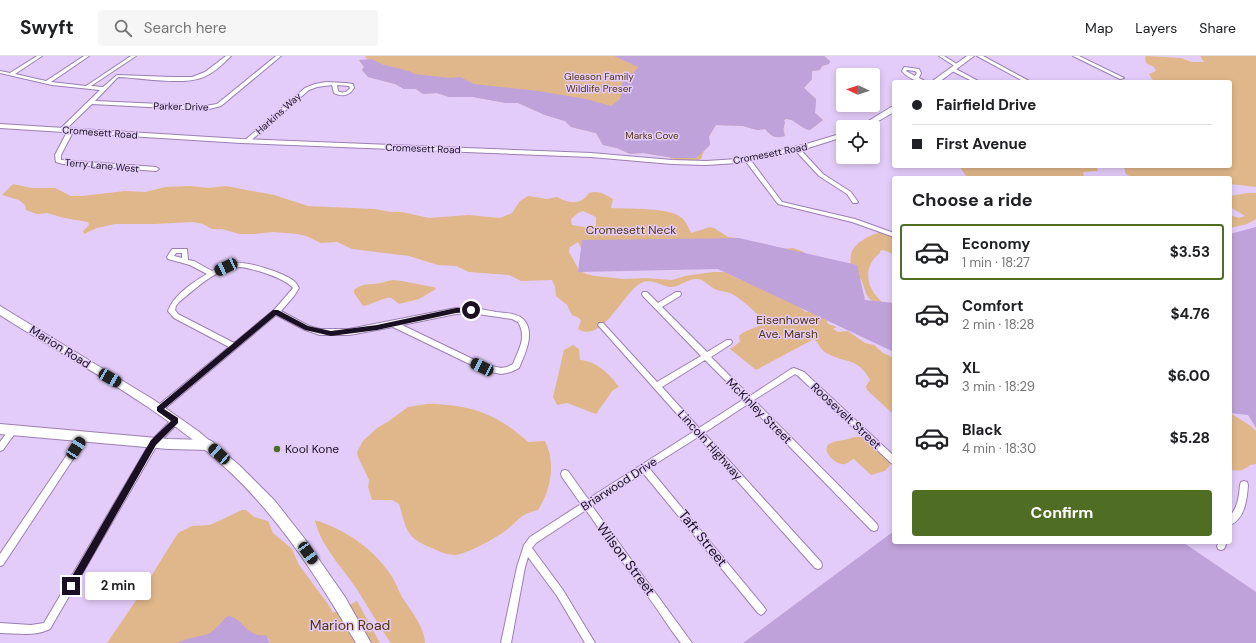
<!DOCTYPE html>
<html lang="en">
<head>
<meta charset="utf-8">
<style>
	body { margin:0; font-family:"DM Sans",sans-serif; background:#f6f6f6; color:#202124; height:100vh; display:flex; flex-direction:column; font-size:15px; white-space:nowrap }
	* { box-sizing:border-box; margin:0 }
	p { font-size:13px; color:#757577 }
	.icon { flex:none; width:22px; height:22px; fill:none; stroke:currentColor; stroke-width:2; stroke-linecap:round; stroke-linejoin:round }
	.map { position:relative; flex:1; overflow:hidden }
	.panel { position:absolute; left:892px; top:120px; width:340px; height:368px; display:flex; flex-direction:column; background:#fff; border-radius:4px; box-shadow:0 2px 6px #0003 }
	.panel>* { flex:none }
	.banner { position:absolute; left:892px; top:24px; width:340px; height:88px; border-radius:4px; box-shadow:0 2px 6px #0003; display:grid; align-content:center; height:88px; padding:0 20px; background:#fff }
	.needle { width:26px; rotate:274deg }
	.buttons { position:absolute; left:836px; top:12px; display:grid; gap:8px }
	.buttons a { display:grid; place-items:center; width:44px; height:44px; border-radius:4px; background:#fff; box-shadow:0 2px 6px #0003; font-size:20px }
	.end { position:absolute; width:18px; height:18px; margin:-9px; border:5px solid #1a0f23; background:#fff; box-shadow:0 0 0 2px #fff }
	.from { border-radius:50% }
	.bubble { position:absolute; height:28px; border-radius:4px; background:#fff; box-shadow:0 2px 6px #0003; font-size:13px; font-weight:700; line-height:28px; text-align:center }
	.car { position:absolute; width:12px; height:24px; margin:-12px -6px; border-radius:5px; box-shadow:0 0 3px 1px #0007; background:linear-gradient(#222 24%,#8ab4d8 0 40%,#222 0 76%,#8ab4d8 0 86%,#222 0) }
	.banner b { display:flex; align-items:center; gap:14px; height:38px; font-size:15px }
	.banner b+b { border-top:1px solid #e0e0e0 }
	.banner i { width:10px; height:10px; background:#202124 }
	ul { padding:0; list-style:none }
	li { display:flex; align-items:center; gap:12px; height:56px; margin:0 8px 6px; padding:0 12px; border:2px solid transparent; border-radius:4px }
	li div { flex:1 }
	li b { display:block; font-size:15px }
	li em { font-style:normal; font-weight:700 }
	li.active { border-color:#4f6e23 }
	li>.icon { width:36px; height:36px; stroke-width:1.5 }
	h2 { padding:0 20px; font-size:18px; line-height:48px }
	.cta { display:flex; gap:8px; margin-top:auto; padding:8px 20px }
	.cta a { flex:1; height:46px; border-radius:4px; background:#4f6e23; color:#fff; font-size:16px; font-weight:700; line-height:46px; text-align:center }
	header { display:flex; align-items:center; gap:24px; box-sizing:border-box; height:56px; padding:0 20px; background:#fff; border-bottom:1px solid #e0e0e0 }
	header strong { font-size:19px }
	nav { display:flex; gap:22px; margin-inline-start:auto; font-size:14px }
	.search { width:280px; height:36px; background:#f6f6f6; display:flex; align-items:center; gap:10px; box-sizing:border-box; padding:0 14px; border-radius:4px; color:#757577; font-size:15px }
	.map>svg:first-child { display:block }
	.green { fill:#e0b78a; fill-rule:evenodd }
	.water { fill:#bfa2d9 }
	.lines { fill:none; stroke-linecap:round; stroke-linejoin:round }
	.street-casing { stroke:#9b7fb3; stroke-width:2 }
	.secondary-casing { stroke:#9b7fb3; stroke-width:2 }
	.primary-casing { stroke:#9b7fb3; stroke-width:2 }
	.street { fill:#fff; fill-rule:evenodd }
	.secondary { fill:#fff; fill-rule:evenodd }
	.primary { fill:#fff; fill-rule:evenodd }
	.route { fill:#1a0f23 }
	.poi-dot { fill:#4f6e23; stroke:#e3ccf9; stroke-width:1.5 }
	.labels { text-anchor:middle; stroke-width:3; stroke-linejoin:round; paint-order:stroke }
	.far-park-label { font-size:10px; fill:#54350e; stroke:#e3ccf9 }
	.far-street-label { font-size:10px; fill:#1a0f23; stroke:#e3ccf9 }
	.park-label { font-size:12px; fill:#54350e; stroke:#e3ccf9 }
	.street-label { font-size:12px; fill:#1a0f23; stroke:#e3ccf9 }
	.poi-label { font-size:12px; fill:#1a0f23; stroke:#e3ccf9; text-anchor:start }
	.near-street-label { font-size:14px; fill:#1a0f23; stroke:#e3ccf9 }
	.near-park-label { font-size:14px; fill:#54350e; stroke:#e3ccf9 }
</style>
</head>
<body>
<header>
<strong>Swyft</strong>
<div class="search"><svg class="icon" aria-label="search" viewBox="0 0 24 24"><circle cx="10" cy="10" r="6"/><path d="M15 15l6 6"/></svg>Search here</div>
<nav><a>Map</a><a>Layers</a><a>Share</a></nav>
</header>
<div class="map">
<svg width="1256" height="587" viewBox="0 0 1256 587">
	<rect width="100%" height="100%" fill="#e3ccf9"/>
	<g class="green">
		<path d="M366 0H824L830 5 829 8 822 10 820 14 812 15V23L804 32 816 43 815 57 823 64 810 74 806 73 793 64 786 63 784 64C785 68 783 74 785 80 775 83 771 80 765 73L757 74 743 70 716 69 709 81 710 89 704 95 701 103 690 106H680L668 101 643 97 630 98 617 92 603 89 596 77 571 71 565 65 545 59 518 47H506L473 41H449L437 37 423 38 416 33H404L395 28 368 21 362 14 364 11 359 4H373L365 2Z"/>
		<polygon points="1146,0 1181,2 1192,6 1204,6 1200,0 1256,0 1256,131 1230,128 1230,122 1132,122 1125,117 1125,113 1122,110 1230,110 1230,26 1154,26 1149,18 1156,15 1154,11 1146,7 1145,2"/>
		<polygon points="959,110 1096,110 1098,115 1083,116 1084,122 962,122 962,120 967,121"/>
		<path d="M13 128 32 132H55L71 140H82L125 135 145 136 166 131 190 130 209 132 226 130 274 139 308 150 375 153 390 156H402L429 162 469 159 500 162 512 157 520 145 528 140 547 143 557 141C569 148 581 149 589 137 598 134 605 138 613 143L611 152C628 153 672 151 683 163 687 167 689 173 691 177L710 171 714 172 728 181 737 182 774 194 793 192 804 196 806 202 850 212C851 208 850 204 851 199 853 187 869 180 880 176L894 182V198L883 194 880 195V197C862 211 866 232 882 246L874 247 867 240 861 223 857 222 582 194 578 186 570 191 569 196 579 214 586 218 595 220 623 223 646 222 672 224 685 220 713 216H724L741 224 749 219 762 226 806 256 814 255 825 259 828 268 837 271 833 273 838 276 848 275 865 287 874 289 883 297 894 302V363L892 357 867 334 866 330 870 324C858 301 846 308 826 297 819 292 819 287 814 283L756 314 730 293 740 286 739 280C746 272 759 273 765 265 755 257 744 244 732 238 727 235 722 236 717 234 709 231 705 223 696 223 687 223 680 231 670 231 661 230 653 223 643 226 625 232 603 289 578 273L581 264 579 262 572 259 567 249 556 240 555 231 552 224 521 225 509 219 469 216 456 210 438 209 409 200 352 193 337 186 321 187 306 180 297 178 273 176 255 178H239L222 173H212L203 168 193 166 155 168H115L97 172 84 178 83 175 89 169 88 166 64 162 47 157 37 158 26 154 25 149 19 144 2 139ZM583 155 596 161V170L584 171 572 169 571 163 578 157Z"/>
		<polygon points="1248,137 1256,137 1256,163 1247,168 1230,172 1230,159 1239,162 1245,160 1230,151 1230,140"/>
		<path d="M393 224C407 225 420 229 434 231L436 233 419 243 399 248C397 247 394 243 391 242 385 240 372 249 363 250L354 237V234C361 228 365 229 373 228 380 228 386 225 393 224Z"/>
		<path d="M573 289 579 293 580 304C596 305 610 318 619 331L613 334 596 358 567 347 557 349 553 341 564 294Z"/>
		<path d="M427 348C469 348 498 358 528 386L545 385C556 406 551 434 538 454 518 459 520 464 505 475 496 482 467 498 455 499 449 499 440 496 434 493 406 482 407 475 399 448L392 444H372L368 431 369 424 358 401 357 396 363 385 377 372 389 365 408 351Z"/>
		<path d="M1230 357 1251 370 1256 375V408L1250 409C1244 415 1239 415 1230 414Z"/>
		<path d="M854 381H861L886 399 890 409 885 415 871 419 854 403C850 404 849 407 845 408 837 410 820 395 829 388 835 384 846 385 854 381Z"/>
		<polygon points="242,454 246,454 254,461 268,465 273,477 292,493 299,509 328,548 333,557 357,545 380,587 270,587 269,583 257,580 226,561 217,576 213,581 206,585 190,584 177,587 107,587 135,546 178,477 192,470 210,469"/>
		<path d="M315 464C348 475 376 494 394 524 397 530 399 536 402 541 411 555 424 570 425 587H391L388 583C378 568 368 551 358 535 344 513 320 490 315 464Z"/>
	</g>
	<g class="water">
		<path d="M614 0H824L830 5 829 8 822 10 820 14 812 15V23L804 32 816 43 815 57 823 64 810 74C800 73 796 63 786 63L784 64 785 67 783 73 785 80C775 83 771 80 765 73L757 74 743 70 716 69 709 80 710 89 696 102H674L643 97 630 98 617 92 603 89 596 77 571 71 565 65 545 59 518 47H506L473 41H449L437 37 423 38 416 33H404L395 28 368 21 362 14 364 11 359 4 371 3 384 9 409 15 414 18 450 22 460 21 474 28 538 35 586 43 611 50 620 43C622 37 621 31 623 25 627 19 635 17 638 11Z"/>
		<polygon points="1256,171 1256,372 1248,359 1230,357 1230,178"/>
		<polygon points="739,182 857,209 865,244 894,247 894,296 718,213 578,216 582,184"/>
		<polygon points="894,475 894,486 1180,486 1184,487 1256,536 1256,587 743,587"/>
		<path d="M230 560C246 566 246 581 266 579L270 587H177C204 575 205 587 226 561Z"/>
	</g>
	<g class="lines">
		<defs>
			<g id="street">
				<path d="M37 0H42L15 18 46 25 84 0H89L51 26 86 30 131 0H136L91 30 103 31 117 19 171 21H192L205 16 226 0H231C223 8 213 18 201 22 181 29 141 22 118 21L95 45 205 50 217 48 276 0H281L221 50 205 54 92 48 64 75 62 76 59 74 60 73 100 34 52 29 0 17V15L10 17Z"/>
				<polygon points="939,0 944,0 960,10 956,11"/>
				<polygon points="977,0 983,0 1031,26 1025,26"/>
				<polygon points="1073,0 1079,0 1124,22 1120,23"/>
				<path d="M904 11 919 13 921 17 919 22 927 26C918 26 908 23 902 15ZM907 14 915 15 917 17 915 20 906 15Z"/>
				<polygon points="950,12 954,12 980,26 974,26 950,14"/>
				<path d="M326 26 346 27 353 28 354 32C349 40 342 41 334 37L332 29 317 31 309 34 249 86H245V84L305 32 315 28ZM337 29 349 30 350 32C347 36 343 38 338 35Z"/>
				<polygon points="71,72 74,74 61,99 61,104 156,111 159,113 156,115 63,108 56,106 55,99 68,74"/>
				<polygon points="797,91 799,92 823,118 851,136 858,146 857,147 853,147 847,138 819,120 795,94 795,92"/>
				<polygon points="747,101 749,102 782,146 855,163 894,177 894,181 852,166 778,148 744,103"/>
				<path d="M172 193H187L188 204 194 205 212 215C221 210 231 206 241 207 252 207 282 217 291 223 295 225 297 228 299 232L294 240 281 255 309 270 320 273H349L456 252C471 251 481 253 496 256 504 257 517 257 523 263 536 276 525 298 519 312L511 316 501 318 482 314 393 271 349 279H320L305 274 276 259 162 355 159 356 156 355 155 353 156 351 229 291 174 262 168 255C173 240 193 226 207 218L190 209 168 203 167 201ZM176 197H182V202L174 200ZM241 211C254 213 285 222 293 232L275 253 234 287 178 258 175 254 176 250 179 246C198 231 216 212 241 211ZM471 257 512 263 518 266C527 281 519 293 513 308L507 311 501 312 483 308 402 269 456 258Z"/>
				<path d="M643 236H647L658 247 676 236H680L681 238 680 240 662 251 707 296 727 284H731L732 286 731 288 711 301 750 340 791 313 794 312 804 316 894 400V409L891 407 798 320 795 318 754 344 877 468 878 471 877 474 874 475 871 474 748 348 704 377 821 506 822 509 821 512 818 513 815 512 698 381 649 412 764 551 766 554 764 557 761 559 758 557 643 417 592 450 692 587H681C669 572 659 555 647 539 626 511 606 483 586 454L536 487 532 492 563 534 595 587H585L557 540 528 501 525 511 511 587H501L517 511 524 489 530 481 581 448 562 421 561 418 562 415 565 414 568 415 588 443 693 376 598 269 599 267H603L657 326 701 300 643 240 642 238ZM705 304 744 343 699 372 662 331Z"/>
				<path d="M176 361 179 362 180 364 179 366 157 389 50 573C34 581 17 577 0 577V567L31 569 44 567 151 385 173 362Z"/>
				<polygon points="13,371 16,372 17,374 16,376 3,394 0,395 0,386 10,372"/>
				<polygon points="84,377 87,378 88,380 87,382 3,509 0,510 0,498 81,378"/>
				<path d="M1244 425 1247 426 1248 429C1247 443 1245 463 1230 469V460C1238 451 1239 440 1240 429L1241 426Z"/>
				<polygon points="1219,486 1227,486 1224,493 1221,494 1218,493 1217,490"/>
			</g>
			<g id="secondary">
				<polygon points="967,0 974,0 939,26 931,26"/>
				<polygon points="891,51 894,51 894,56 868,71 859,71"/>
				<polygon points="0,68 241,83 591,97 672,104 706,105 738,103 803,89 843,77 843,81 805,93 738,107 706,109 672,108 591,101 241,87 0,72"/>
				<polygon points="0,368 168,383 209,384 213,386 215,389 213,392 209,394 168,393 0,378"/>
			</g>
			<path id="primary" d="M0 250 154 344 198 375 239 409 275 445 304 482 345 541 371 587H356C320 526 282 465 230 416 164 353 77 308 0 259Z"/>
		</defs>
		<use href="#street" class="street-casing"/>
		<use href="#secondary" class="secondary-casing"/>
		<use href="#primary" class="primary-casing"/>
		<use href="#street" class="street"/>
		<use href="#secondary" class="secondary"/>
		<use href="#primary" class="primary"/>
	</g>
	<polygon class="route" points="456,252 471,252 474,254 471,256 456,257 377,274 331,280 305,274 276,259 164,353 178,362 178,367 156,389 74,533 71,534 68,533 67,530 68,527 151,384 171,365 157,355 157,351 273,254 278,254 308,270 331,275 377,269"/>
	<circle class="poi-dot" cx="277" cy="393" r="4"/>
	<g class="labels">
		<g class="far-park-label">
			<text x="599" y="24">Gleason Family<tspan x="599" dy="12">Wildlife Preser</tspan></text>
			<text x="652" y="83">Marks Cove</text>
		</g>
		<g class="far-street-label">
			<text transform="translate(181 50) rotate(1)" y="4">Parker Drive</text>
			<text transform="translate(278 57) rotate(-42)" y="4">Harkins Way</text>
			<text transform="translate(100 76) rotate(4)" y="4">Cromesett Road</text>
			<text transform="translate(423 92) rotate(2)" y="4">Cromesett Road</text>
			<text transform="translate(770 97) rotate(-11)" y="4">Cromesett Road</text>
			<text transform="translate(102 109) rotate(5)" y="4">Terry Lane West</text>
		</g>
		<g class="park-label">
			<text x="631" y="178">Cromesett Neck</text>
			<text x="788" y="268">Eisenhower<tspan x="788" dy="14">Ave. Marsh</tspan></text>
		</g>
		<g class="street-label">
			<text transform="translate(60 291) rotate(32)" y="4">Marion Road</text>
			<text transform="translate(759 355) rotate(45)" y="4">McKinley Street</text>
			<text transform="translate(846 360) rotate(43)" y="4">Roosevelt Street</text>
			<text transform="translate(710 389) rotate(48)" y="4">Lincoln Highway</text>
			<text transform="translate(619 428) rotate(-33)" y="4">Briarwood Drive</text>
		</g>
		<g class="poi-label">
			<text x="285" y="397">Kool Kone</text>
		</g>
		<g class="near-street-label">
			<text transform="translate(703 482) rotate(51)" y="5">Taft Street</text>
			<text transform="translate(626 503) rotate(53)" y="5">Wilson Street</text>
		</g>
		<g class="near-park-label">
			<text x="350" y="574">Marion Road</text>
		</g>
	</g>
</svg>
<div class="buttons">
<a><svg class="needle" viewBox="-14 -14 28 28"><path d="M0-13l5 13h-10z" fill="#e53935"/><path d="M0 13l5-13h-10z" fill="#757577"/></svg></a>
<a><svg class="icon" aria-label="locate" viewBox="0 0 24 24"><circle cx="12" cy="12" r="6"/><path d="M12 2v4M12 18v4M2 12h4M18 12h4"/></svg></a>
</div>
<i class="end from" style="left:471px;top:254px"></i>
<i class="end" style="left:71px;top:530px"></i>
<div class="bubble" style="left:85px;top:516px;width:66px">2 min</div>
<i class="car" style="left:226px;top:211px;rotate:245deg"></i>
<i class="car" style="left:482px;top:311px;rotate:296deg"></i>
<i class="car" style="left:110px;top:322px;rotate:120deg"></i>
<i class="car" style="left:76px;top:392px;rotate:33deg"></i>
<i class="car" style="left:219px;top:398px;rotate:312deg"></i>
<i class="car" style="left:308px;top:497px;rotate:145deg"></i>
<div class="banner">
<b><i class="from"></i>Fairfield Drive</b>
<b><i></i>First Avenue</b>
</div>
<section class="panel">
<h2>Choose a ride</h2>
<ul>
<li class="active"><svg class="icon" aria-label="car" viewBox="0 0 24 24"><path d="M5 17H2v-5l4-1 3-4h7l3 4 3 1v5h-3M9 17h6M6 11h13"/><circle cx="7" cy="17" r="2"/><circle cx="17" cy="17" r="2"/></svg><div><b>Economy</b><p>1 min · 18:27</p></div><em>$3.53</em></li>
<li><svg class="icon" aria-label="car" viewBox="0 0 24 24"><path d="M5 17H2v-5l4-1 3-4h7l3 4 3 1v5h-3M9 17h6M6 11h13"/><circle cx="7" cy="17" r="2"/><circle cx="17" cy="17" r="2"/></svg><div><b>Comfort</b><p>2 min · 18:28</p></div><em>$4.76</em></li>
<li><svg class="icon" aria-label="car" viewBox="0 0 24 24"><path d="M5 17H2v-5l4-1 3-4h7l3 4 3 1v5h-3M9 17h6M6 11h13"/><circle cx="7" cy="17" r="2"/><circle cx="17" cy="17" r="2"/></svg><div><b>XL</b><p>3 min · 18:29</p></div><em>$6.00</em></li>
<li><svg class="icon" aria-label="car" viewBox="0 0 24 24"><path d="M5 17H2v-5l4-1 3-4h7l3 4 3 1v5h-3M9 17h6M6 11h13"/><circle cx="7" cy="17" r="2"/><circle cx="17" cy="17" r="2"/></svg><div><b>Black</b><p>4 min · 18:30</p></div><em>$5.28</em></li>
</ul>
<div class="cta"><a>Confirm</a></div>
</section>
</div>
</body>
</html>
